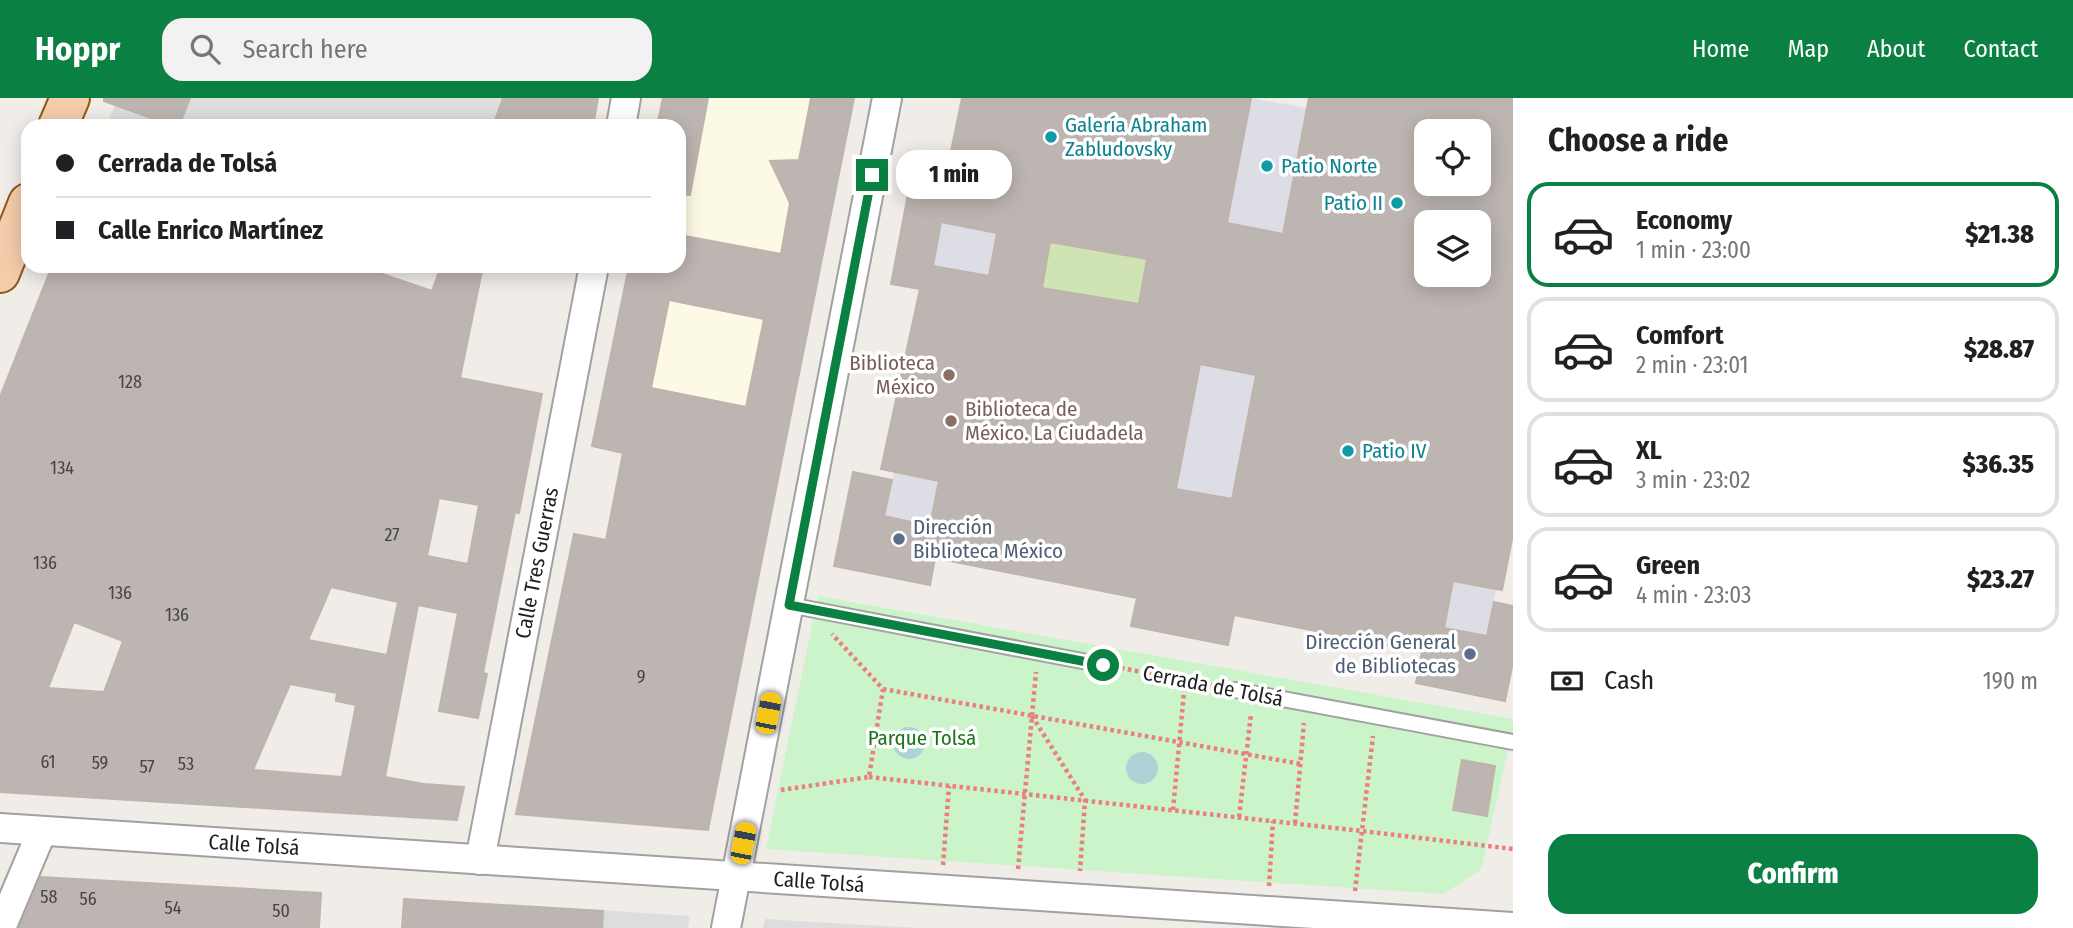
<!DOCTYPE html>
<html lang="en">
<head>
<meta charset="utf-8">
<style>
	body { margin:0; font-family:"Fira Sans Condensed",sans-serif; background:#f2f2f2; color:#202124; height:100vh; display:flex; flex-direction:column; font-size:26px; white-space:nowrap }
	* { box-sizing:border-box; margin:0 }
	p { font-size:23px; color:#757577 }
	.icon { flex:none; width:38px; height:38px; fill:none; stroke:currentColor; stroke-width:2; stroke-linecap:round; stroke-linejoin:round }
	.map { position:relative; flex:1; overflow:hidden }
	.sheet { display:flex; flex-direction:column; background:#fff; width:560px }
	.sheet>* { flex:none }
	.banner { position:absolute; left:21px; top:21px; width:665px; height:154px; border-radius:21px; box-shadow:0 4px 18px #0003; display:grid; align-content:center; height:154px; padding:0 35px; background:#fff }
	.fabs { position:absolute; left:1414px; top:21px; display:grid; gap:14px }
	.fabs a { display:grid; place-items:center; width:77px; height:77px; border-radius:14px; background:#fff; box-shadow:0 4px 18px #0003; font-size:35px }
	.end { position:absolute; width:32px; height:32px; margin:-16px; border:9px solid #0b8043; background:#fff; box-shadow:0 0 0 4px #fff }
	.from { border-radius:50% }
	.bubble { position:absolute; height:49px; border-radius:21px; background:#fff; box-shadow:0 4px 18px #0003; font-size:23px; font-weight:800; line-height:49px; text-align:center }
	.car { position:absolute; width:21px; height:42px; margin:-21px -10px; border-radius:9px; box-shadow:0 0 5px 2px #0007; background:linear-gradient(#f5c518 24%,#345 0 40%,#f5c518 0 76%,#345 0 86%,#f5c518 0) }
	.banner b { display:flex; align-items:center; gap:24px; height:66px; font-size:26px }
	.banner b+b { border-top:2px solid #e0e0e0 }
	.banner i { width:18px; height:18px; background:#202124 }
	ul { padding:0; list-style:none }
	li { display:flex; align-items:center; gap:21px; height:105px; margin:0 14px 10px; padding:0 21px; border:4px solid #e0e0e0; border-radius:21px }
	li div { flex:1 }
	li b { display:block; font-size:26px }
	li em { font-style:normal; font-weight:800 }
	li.on { border-color:#0b8043 }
	li>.icon { width:63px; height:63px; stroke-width:1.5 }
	h2 { padding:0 35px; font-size:32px; line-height:84px }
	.pay { display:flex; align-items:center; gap:18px; height:77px; padding:0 35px; font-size:26px }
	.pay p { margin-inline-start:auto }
	.action { display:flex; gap:14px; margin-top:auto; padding:14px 35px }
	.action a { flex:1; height:80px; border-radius:21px; background:#0b8043; color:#fff; font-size:28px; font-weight:800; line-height:80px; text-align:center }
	header { display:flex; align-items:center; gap:42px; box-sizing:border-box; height:98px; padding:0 35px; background:#0b8043; color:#fff }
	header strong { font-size:33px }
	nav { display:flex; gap:38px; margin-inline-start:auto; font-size:24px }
	.search { width:490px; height:63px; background:#f2f2f2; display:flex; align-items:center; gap:18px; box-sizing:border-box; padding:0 24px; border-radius:21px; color:#757577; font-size:26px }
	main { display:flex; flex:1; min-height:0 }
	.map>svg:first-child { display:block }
	.residential { fill:#dedddd }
	.education { fill:#fcfae5 }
	.grass { fill:#d0e4b3 }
	.park { fill:#cbf4ca }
	.plaza { fill:#dcdde5 }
	.water { fill:#add3d9 }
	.building { fill:#bdb5b1; stroke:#c0b3ac; stroke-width:2; fill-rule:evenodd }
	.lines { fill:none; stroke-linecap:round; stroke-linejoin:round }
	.lane-casing { stroke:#a1a1a1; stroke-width:18 }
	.street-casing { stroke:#a1a1a1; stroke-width:32 }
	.primary-casing { stroke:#8d5810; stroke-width:42 }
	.path { stroke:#ec7e7d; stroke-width:4.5; stroke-dasharray:3.5 3.5; stroke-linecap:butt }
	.lane { stroke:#fff; stroke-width:14 }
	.street { stroke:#fff; stroke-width:28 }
	.primary { stroke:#f3cdaa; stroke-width:38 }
	.route { stroke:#0b8043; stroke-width:9 }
	.culture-dot { fill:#0f9aa8; stroke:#fff; stroke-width:2.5 }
	.education-dot { fill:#8d6e63; stroke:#fff; stroke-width:2.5 }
	.service-dot { fill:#5c6f8a; stroke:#fff; stroke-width:2.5 }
	.labels { text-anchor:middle; stroke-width:7; stroke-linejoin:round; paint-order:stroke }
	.number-label { font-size:18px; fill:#474544 }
	.culture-label { font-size:21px; fill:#0d838f; stroke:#fff; text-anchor:start }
	.education-label { font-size:21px; fill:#785e54; stroke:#fff; text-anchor:end }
	.service-label { font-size:21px; fill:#4e5e75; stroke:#fff; text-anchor:start }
	.street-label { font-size:21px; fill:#202020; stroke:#fff }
	.park-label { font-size:21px; fill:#187518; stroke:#fff }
</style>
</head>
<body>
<header>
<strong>Hoppr</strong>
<div class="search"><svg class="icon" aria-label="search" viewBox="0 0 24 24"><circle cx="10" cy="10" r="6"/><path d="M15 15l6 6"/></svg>Search here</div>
<nav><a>Home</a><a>Map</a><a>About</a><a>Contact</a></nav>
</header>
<main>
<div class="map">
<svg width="1513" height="830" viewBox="0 0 1513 830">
	<rect width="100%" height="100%" fill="#f0ece8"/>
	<g class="residential">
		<polygon points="118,0 539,0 527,28 106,28"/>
		<polygon points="404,801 615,813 690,818 688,830 402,830"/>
		<polygon points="765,821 814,824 918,830 763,830"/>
	</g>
	<polygon class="education" points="663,0 854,0 790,318 607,281 679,168 679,28"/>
	<polygon class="grass" points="1050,144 1147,161 1139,206 1042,190"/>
	<polygon class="park" points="818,498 1513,621 1513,630 1481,772 1443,796 766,751"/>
	<g class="plaza">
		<polygon points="1251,0 1307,10 1283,136 1227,125"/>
		<polygon points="941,124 997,135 989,178 933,168"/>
		<polygon points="1200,266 1256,277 1232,401 1176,391"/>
		<polygon points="894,374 939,383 930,428 884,418"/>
		<polygon points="1453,483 1496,491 1487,538 1444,530"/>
	</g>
	<g class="water">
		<circle cx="909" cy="645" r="16"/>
		<circle cx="1142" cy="670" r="16"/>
	</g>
	<g class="building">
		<polygon points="104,0 190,0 179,28 173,28 104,3"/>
		<polygon points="503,0 598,0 593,28 493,28"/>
		<polygon points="663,0 708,0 690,97 679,96 679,28 657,28"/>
		<path d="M811 0H854L708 732 516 716 574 436 606 442 623 355 592 348 629 168H679V137L781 156 790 105 770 63 799 62ZM669 202 764 221 746 309 651 290Z"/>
		<path d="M962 0H1251L1227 125 1283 136 1309 0H1513V436L1502 492 1453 483 1444 530 1487 538 1494 504 1513 508V564L1505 603 1416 585 1422 554 1234 517 1228 547 1131 528 1137 500 935 460 930 487 834 468 853 374 892 382 884 418 930 428 939 383 881 371 920 191 891 186 910 86 943 92ZM1426 33H1479V86H1426ZM941 124 997 135 989 178 933 168ZM1426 124H1479V177H1426ZM1050 144 1147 161 1139 206 1042 190ZM1200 266 1256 277 1232 401 1176 391Z"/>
		<path d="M52 168H359L432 193 441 168H483L460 280 542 296 519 415 515 414 483 575 487 576 478 620 439 613 458 515 418 507 385 679 424 686 464 689 457 722 0 694V299ZM439 400 479 407 468 466 427 458ZM331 489 398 504 387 557 308 542ZM74 524 123 543 104 594 48 590ZM290 586 337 595 336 603 356 607 342 679 253 672Z"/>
		<polygon points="1462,662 1495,668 1487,718 1453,712"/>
		<polygon points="41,779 321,795 319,830 19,830"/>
		<polygon points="404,801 603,813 602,830 402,830"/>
	</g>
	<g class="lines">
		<defs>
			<g id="lane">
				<polyline points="789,507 1103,567"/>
				<polyline points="1235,592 1513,644"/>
			</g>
			<g id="street">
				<polyline points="621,28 626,0"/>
				<polyline points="0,730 1513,829"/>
				<polyline points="480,762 594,168"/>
				<polyline points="1,830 42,733"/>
				<polyline points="726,830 887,0"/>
			</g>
			<g id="primary">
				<polyline points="58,28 70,0"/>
				<polyline points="0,175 28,105"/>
			</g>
		</defs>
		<use href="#lane" class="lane-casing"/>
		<use href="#street" class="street-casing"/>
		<use href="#primary" class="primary-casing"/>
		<g class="path">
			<polyline points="1121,570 1216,588"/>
			<polyline points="883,591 1301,666"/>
			<polyline points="1032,618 1085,702 1080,773"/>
			<polyline points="869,679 1362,733 1513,751"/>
			<polyline points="781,692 869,679 883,591 832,536"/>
			<polyline points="1173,712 1185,583"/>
			<polyline points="1239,719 1251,616"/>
			<polyline points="1295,725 1304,625"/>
			<polyline points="943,767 949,688"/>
			<polyline points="1018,771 1036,574"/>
			<polyline points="1269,788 1273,723"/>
			<polyline points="1355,793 1373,638"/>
		</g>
		<use href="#lane" class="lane"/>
		<use href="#street" class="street"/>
		<use href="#primary" class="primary"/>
	</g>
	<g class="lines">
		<polyline class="route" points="872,77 789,507 1103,567"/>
	</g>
	<g class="culture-dot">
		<circle cx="1051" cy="39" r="7"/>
		<circle cx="1267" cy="68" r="7"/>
		<circle cx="1397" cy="105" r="7"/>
		<circle cx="1348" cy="353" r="7"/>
	</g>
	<g class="education-dot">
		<circle cx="949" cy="277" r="7"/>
		<circle cx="951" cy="323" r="7"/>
	</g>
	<g class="service-dot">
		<circle cx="899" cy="441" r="7"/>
		<circle cx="1470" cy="556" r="7"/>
	</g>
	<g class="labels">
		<g class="number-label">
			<text x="130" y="290">128</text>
			<text x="62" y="376">134</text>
			<text x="392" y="443">27</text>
			<text x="45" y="471">136</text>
			<text x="120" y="501">136</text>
			<text x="177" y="523">136</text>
			<text x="641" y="585">9</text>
			<text x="48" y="670">61</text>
			<text x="100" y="671">59</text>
			<text x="186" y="672">53</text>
			<text x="147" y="675">57</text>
			<text x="49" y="805">58</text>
			<text x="88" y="807">56</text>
			<text x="173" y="816">54</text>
			<text x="281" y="819">50</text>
		</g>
		<g class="culture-label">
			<text x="1065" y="34">Galería Abraham<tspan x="1065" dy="24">Zabludovsky</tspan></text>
			<text x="1281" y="75">Patio Norte</text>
			<text x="1383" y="112" text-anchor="end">Patio II</text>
			<text x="1362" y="360">Patio IV</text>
		</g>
		<g class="education-label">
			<text x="935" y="272">Biblioteca<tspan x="935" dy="24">México</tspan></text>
			<text x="965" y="318" text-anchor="start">Biblioteca de<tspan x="965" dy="24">México. La Ciudadela</tspan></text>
		</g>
		<g class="service-label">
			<text x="913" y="436">Dirección<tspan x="913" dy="24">Biblioteca México</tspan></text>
			<text x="1456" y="551" text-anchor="end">Dirección General<tspan x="1456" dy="24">de Bibliotecas</tspan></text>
		</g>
		<g class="street-label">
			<text transform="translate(537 465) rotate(-79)" y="7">Calle Tres Guerras</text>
			<text transform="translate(1213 588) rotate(11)" y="7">Cerrada de Tolsá</text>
			<text transform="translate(254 747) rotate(4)" y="7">Calle Tolsá</text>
			<text transform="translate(819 784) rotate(4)" y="7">Calle Tolsá</text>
		</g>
		<g class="park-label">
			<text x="922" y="647">Parque Tolsá</text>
		</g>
	</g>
</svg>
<div class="fabs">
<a><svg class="icon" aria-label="locate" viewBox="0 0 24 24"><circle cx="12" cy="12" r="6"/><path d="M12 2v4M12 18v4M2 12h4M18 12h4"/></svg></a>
<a><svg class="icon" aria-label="layers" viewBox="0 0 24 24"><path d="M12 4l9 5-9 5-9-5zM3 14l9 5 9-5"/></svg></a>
</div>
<i class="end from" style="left:1103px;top:567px"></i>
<i class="end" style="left:872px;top:77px"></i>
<div class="bubble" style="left:896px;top:52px;width:116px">1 min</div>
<i class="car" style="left:768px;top:615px;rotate:11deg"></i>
<i class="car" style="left:743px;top:745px;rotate:11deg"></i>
<div class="banner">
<b><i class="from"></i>Cerrada de Tolsá</b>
<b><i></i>Calle Enrico Martínez</b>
</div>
</div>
<section class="sheet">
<h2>Choose a ride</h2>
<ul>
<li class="on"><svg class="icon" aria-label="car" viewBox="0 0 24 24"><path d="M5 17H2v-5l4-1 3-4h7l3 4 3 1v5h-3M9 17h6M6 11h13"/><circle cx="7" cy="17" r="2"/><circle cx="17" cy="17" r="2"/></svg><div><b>Economy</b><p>1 min · 23:00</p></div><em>$21.38</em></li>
<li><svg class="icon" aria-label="car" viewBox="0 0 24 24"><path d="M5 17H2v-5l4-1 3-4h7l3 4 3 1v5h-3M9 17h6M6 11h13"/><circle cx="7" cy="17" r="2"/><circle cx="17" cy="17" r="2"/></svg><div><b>Comfort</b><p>2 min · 23:01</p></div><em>$28.87</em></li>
<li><svg class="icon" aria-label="car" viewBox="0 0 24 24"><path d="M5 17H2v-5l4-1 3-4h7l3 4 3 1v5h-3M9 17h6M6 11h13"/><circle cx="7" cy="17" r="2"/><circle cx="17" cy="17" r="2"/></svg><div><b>XL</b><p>3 min · 23:02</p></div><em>$36.35</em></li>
<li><svg class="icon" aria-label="car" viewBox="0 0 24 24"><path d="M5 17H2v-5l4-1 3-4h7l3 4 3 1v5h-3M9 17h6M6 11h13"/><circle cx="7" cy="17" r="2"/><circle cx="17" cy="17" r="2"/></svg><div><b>Green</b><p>4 min · 23:03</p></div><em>$23.27</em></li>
</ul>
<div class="pay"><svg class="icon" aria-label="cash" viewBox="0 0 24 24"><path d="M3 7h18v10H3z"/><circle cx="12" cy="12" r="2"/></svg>Cash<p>190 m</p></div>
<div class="action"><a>Confirm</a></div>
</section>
</main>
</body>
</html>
